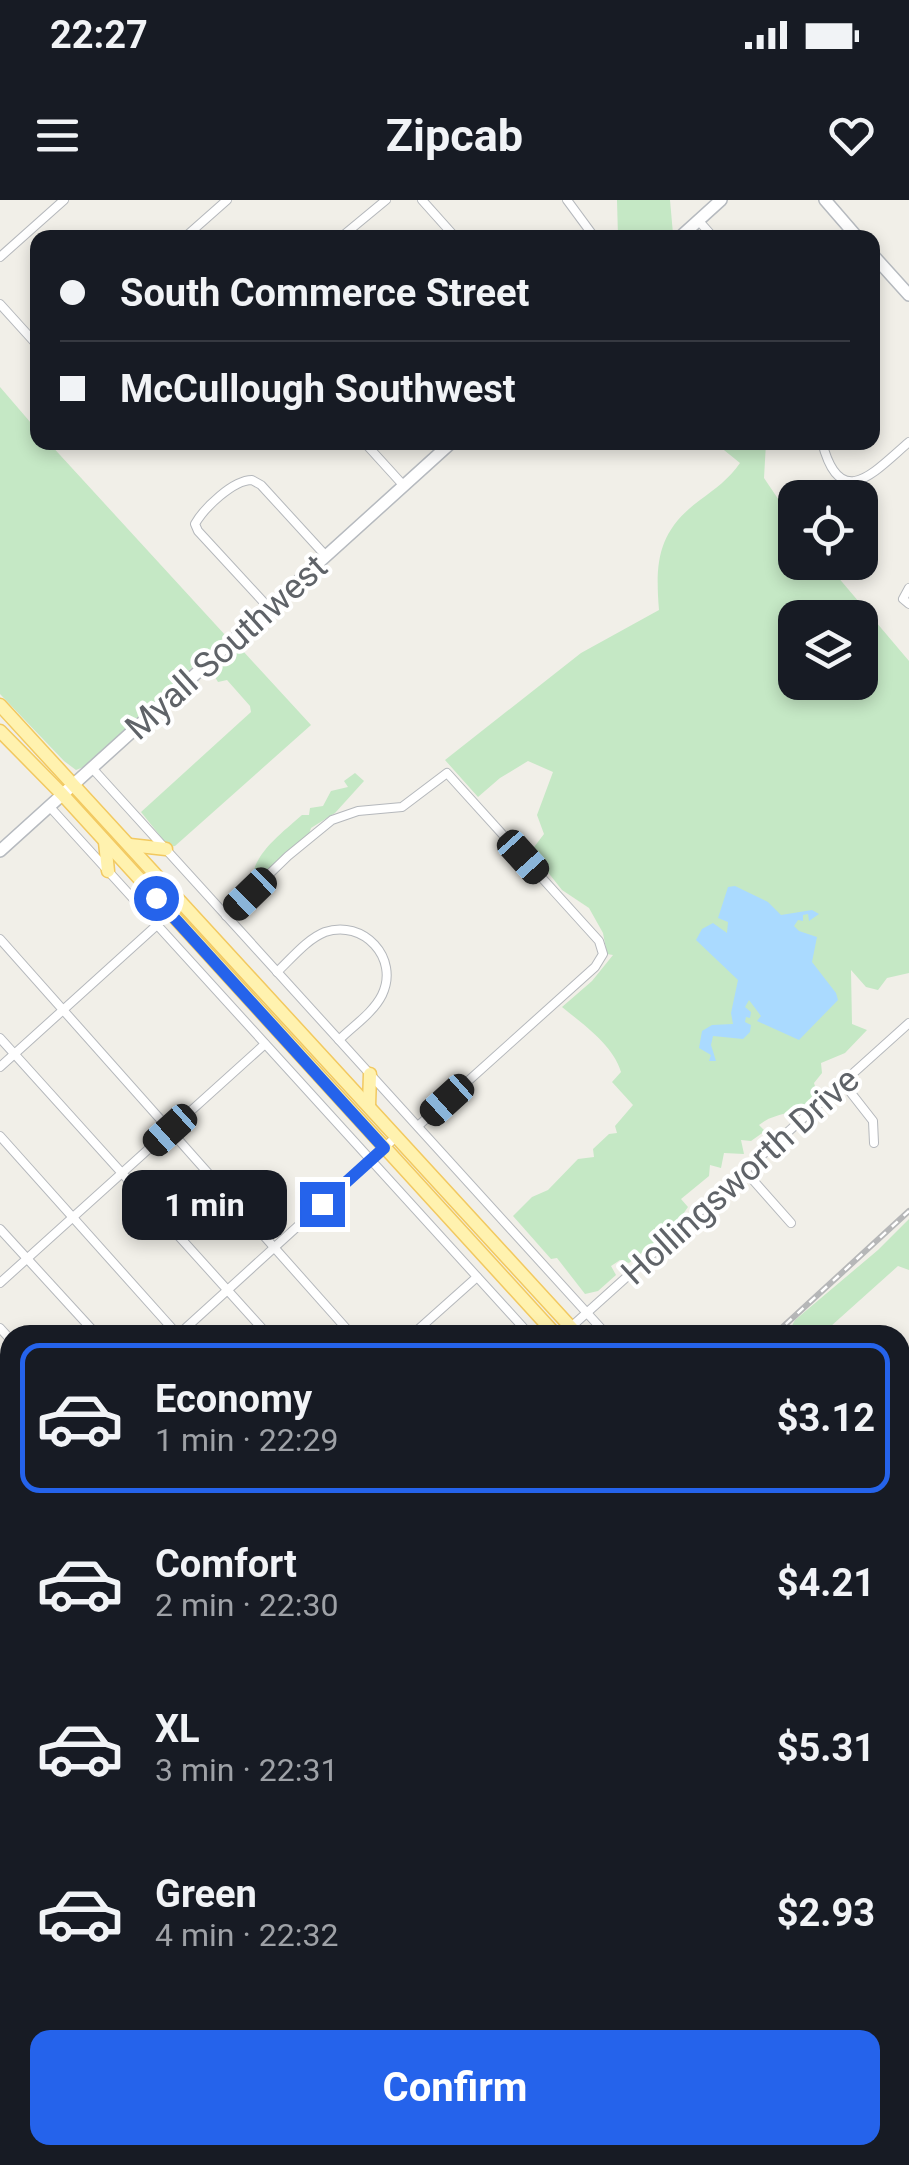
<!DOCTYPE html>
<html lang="en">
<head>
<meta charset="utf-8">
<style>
	body { margin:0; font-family:Roboto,sans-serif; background:#20242c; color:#f1f3f6; height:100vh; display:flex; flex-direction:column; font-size:38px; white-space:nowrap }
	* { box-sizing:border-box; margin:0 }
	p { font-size:32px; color:#9ea1a6 }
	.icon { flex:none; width:55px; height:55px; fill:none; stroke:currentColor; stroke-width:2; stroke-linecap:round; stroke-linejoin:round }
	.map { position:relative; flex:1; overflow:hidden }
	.drawer { position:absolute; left:0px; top:1125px; width:910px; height:840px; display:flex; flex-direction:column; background:#171b24; border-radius:30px 30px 0 0; box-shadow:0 5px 15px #0003 }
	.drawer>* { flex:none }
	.banner { position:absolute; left:30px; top:30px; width:850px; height:220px; border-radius:20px; box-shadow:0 5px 15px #0003; display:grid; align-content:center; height:220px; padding:0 30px; background:#171b24 }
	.buttons { position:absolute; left:778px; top:280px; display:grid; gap:20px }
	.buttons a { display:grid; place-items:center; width:100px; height:100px; border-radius:20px; background:#171b24; box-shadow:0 5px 15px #0003; font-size:50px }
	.end { position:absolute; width:45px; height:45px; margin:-22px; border:12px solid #2563eb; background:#fff; box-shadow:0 0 0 5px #fff }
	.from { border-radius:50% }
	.bubble { position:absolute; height:70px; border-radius:20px; background:#171b24; box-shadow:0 5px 15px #0003; font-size:32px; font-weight:700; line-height:70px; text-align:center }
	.car { position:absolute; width:30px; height:60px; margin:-30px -15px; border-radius:12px; box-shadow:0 0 8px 2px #0007; background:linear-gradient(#222 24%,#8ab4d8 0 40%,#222 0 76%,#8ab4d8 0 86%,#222 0) }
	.banner b { display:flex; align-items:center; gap:35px; height:95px; font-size:38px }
	.banner b+b { border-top:2px solid #363941 }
	.banner i { width:25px; height:25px; background:#f1f3f6 }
	ul { padding:18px 0 0; list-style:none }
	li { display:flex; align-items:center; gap:30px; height:150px; margin:0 20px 15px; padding:0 10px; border:5px solid transparent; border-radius:20px }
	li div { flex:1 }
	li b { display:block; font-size:38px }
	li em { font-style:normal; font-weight:700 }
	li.on { border-color:#2563eb }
	li>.icon { width:90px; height:90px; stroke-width:1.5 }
	.button { display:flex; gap:20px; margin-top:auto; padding:20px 30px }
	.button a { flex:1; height:115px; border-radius:20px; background:#2563eb; color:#fff; font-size:40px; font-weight:700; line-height:115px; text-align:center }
	.status { display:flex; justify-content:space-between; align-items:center; height:70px; padding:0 50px; background:#171b24; direction:ltr }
	.status svg { height:28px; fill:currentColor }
	header { display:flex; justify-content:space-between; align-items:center; height:130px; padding:0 30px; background:#171b24; font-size:45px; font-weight:700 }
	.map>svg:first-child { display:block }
	.green { fill:#c5e8c5; fill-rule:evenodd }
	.water { fill:#aadaff }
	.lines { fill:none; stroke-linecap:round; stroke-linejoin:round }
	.street-casing { stroke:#b5b8bc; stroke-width:10 }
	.secondary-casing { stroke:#b6babf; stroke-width:14 }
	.primary-casing { stroke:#f2c960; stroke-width:15 }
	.street { stroke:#fff; stroke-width:8 }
	.secondary { stroke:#fff; stroke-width:11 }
	.primary { stroke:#fff2af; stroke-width:12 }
	.rail-casing { stroke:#b6b7b8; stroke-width:6 }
	.rail { stroke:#fff; stroke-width:2.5; stroke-dasharray:8; stroke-linecap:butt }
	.route { stroke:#2563eb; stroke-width:12 }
	.labels { text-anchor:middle; stroke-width:8; stroke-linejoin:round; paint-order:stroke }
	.street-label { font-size:35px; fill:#5f6368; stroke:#fff }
</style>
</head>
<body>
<div class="status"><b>22:27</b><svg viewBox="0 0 49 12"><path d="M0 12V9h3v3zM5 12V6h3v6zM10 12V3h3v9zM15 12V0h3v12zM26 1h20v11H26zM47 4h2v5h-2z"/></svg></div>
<header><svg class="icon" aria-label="menu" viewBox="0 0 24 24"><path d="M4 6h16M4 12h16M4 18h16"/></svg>Zipcab<svg class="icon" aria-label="heart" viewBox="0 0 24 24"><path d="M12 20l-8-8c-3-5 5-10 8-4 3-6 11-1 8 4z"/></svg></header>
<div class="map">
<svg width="909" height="1965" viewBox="0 0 909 1965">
	<rect width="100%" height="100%" fill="#f1efe8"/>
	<g class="green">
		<polygon points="617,0 670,0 673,34 669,37 618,37"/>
		<polygon points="0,187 37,230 38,242 49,243 226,436 86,566 76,570 64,561 0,494"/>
		<path d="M720 243H766L764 278 795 324V362L826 363 909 461V773L887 778 878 790 866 787 851 770 852 824 867 830 845 853 821 863 822 873 814 883 819 899C800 916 777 910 759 925L765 931 751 941 741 940 744 954 724 953 721 968 710 965 709 976 681 999 688 1007 674 1027 629 1063 620 1060 611 1066 616 1075 598 1091 585 1094 557 1058 551 1059 513 1016 532 997 548 990 578 959 594 957 593 949 609 934 617 933 615 926 633 905 612 882 621 872C613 845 584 825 562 807L592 781 613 755 607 754 603 733 589 708 562 690 531 651 544 634 537 615 553 572 528 561 500 578 478 597 445 560 581 453 659 410C655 361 658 331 700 300 715 289 729 279 740 263L719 246ZM795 418H860V482H795Z"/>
		<polygon points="243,451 311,525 175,646 169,647 141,612 251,512 250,506 227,480 218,482 212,472 228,454"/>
		<path d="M355 573 364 581 335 613 311 628 309 634 261 675 254 670C260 649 284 631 302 615H309L310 608 323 606 331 591 348 587 344 581Z"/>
		<polygon points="909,1019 909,1070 898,1066 821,1135 787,1135 795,1120 878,1050"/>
	</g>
	<polygon class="water" points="735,686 768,702 781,715 812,710 819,714 809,721 808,714 803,715 803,721 798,720 794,726 799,731 817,737 812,762 836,793 838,800 799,840 757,821 761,816 749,800 745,807 751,812 750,818 746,817 745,822 751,825 750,832 743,839 713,836 711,845 716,861 709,861 711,855 699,848 702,831 712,825 733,824 731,813 738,780 696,740 702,729 713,723 727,733 728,722 718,718 728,687"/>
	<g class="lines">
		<defs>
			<g id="street">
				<polyline points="422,0 456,38"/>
				<polyline points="567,0 595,38"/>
				<polyline points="698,20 714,38"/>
				<polyline points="184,38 227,0"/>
				<polyline points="340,38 386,0"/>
				<polyline points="0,57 64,0"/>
				<polyline points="0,104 38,146"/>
				<polyline points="364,242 404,286"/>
				<path d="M822 242C840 313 874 272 909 242"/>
				<polyline points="909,388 903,399 909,404"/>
				<path d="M269 408 198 331 195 324C204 308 233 280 252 280L261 285 326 356"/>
				<polyline points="92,568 607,1135"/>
				<polyline points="49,606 530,1135"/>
				<polyline points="226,716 288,656 332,620 358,611 402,607 447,573 599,741 603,754 595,767 418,926"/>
				<polyline points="0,739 352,1135"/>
				<path d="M277 772C291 759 307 739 325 732 363 719 400 758 382 795 373 813 353 826 339 840"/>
				<polyline points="0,838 268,1135"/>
				<polyline points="0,867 157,725"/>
				<polyline points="844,884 873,921 874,943"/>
				<polyline points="0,936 178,1135 397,936"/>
				<polyline points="745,971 791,1023"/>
				<polyline points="0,1029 97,1135"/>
				<polyline points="0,1083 265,844"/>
				<polyline points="571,1127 909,823"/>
				<polyline points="0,1128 10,1139"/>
				<polyline points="412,1135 477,1077"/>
				<polyline points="0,1296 10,1287"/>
				<polyline points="0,1336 10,1347"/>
				<polyline points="900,1377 909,1369"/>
				<polyline points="900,1457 909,1467"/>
				<polyline points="0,1504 10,1495"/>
				<polyline points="0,1542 10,1553"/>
				<polyline points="900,1543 909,1553"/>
				<polyline points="900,1658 909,1650"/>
				<polyline points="900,1679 909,1690"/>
				<polyline points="0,1752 10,1763"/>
				<polyline points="900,1894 909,1904"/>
				<polyline points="900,1921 909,1913"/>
				<polyline points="900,1943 909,1934"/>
				<polyline points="0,1948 10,1941"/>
				<polyline points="459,1955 468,1965"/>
				<polyline points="591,1955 600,1965"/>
				<polyline points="767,1955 776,1965"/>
				<polyline points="263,1965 275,1955"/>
				<polyline points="367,1965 378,1955"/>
				<polyline points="558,1965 570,1955"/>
				<polyline points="850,1965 862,1955"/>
				<polyline points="875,1965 886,1955"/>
			</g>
			<g id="secondary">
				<polyline points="825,0 858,38"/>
				<polyline points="679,38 721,0"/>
				<polyline points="872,54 909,95"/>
				<polyline points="0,651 452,242"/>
			</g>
			<g id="primary">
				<polyline points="0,505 578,1135"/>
				<polyline points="0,531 62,594 556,1135"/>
				<polyline points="105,642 108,671"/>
				<polyline points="130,645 166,649"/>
				<polyline points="369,906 370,874"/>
				<polyline points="900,1486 909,1495"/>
				<polyline points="900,1512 909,1521"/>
			</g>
		</defs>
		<use href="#street" class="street-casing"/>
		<use href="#secondary" class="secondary-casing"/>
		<use href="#primary" class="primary-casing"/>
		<use href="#street" class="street"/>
		<use href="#secondary" class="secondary"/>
		<use href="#primary" class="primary"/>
		<defs>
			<g id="rail">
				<polyline points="774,1135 909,1011"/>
				<polyline points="0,1926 10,1917"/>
			</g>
		</defs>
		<use href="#rail" class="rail-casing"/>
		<use href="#rail" class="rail"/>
	</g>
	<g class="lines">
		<polyline class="route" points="156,698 384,948 322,1004"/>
	</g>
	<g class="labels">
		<g class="street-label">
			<text transform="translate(226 447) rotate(-42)" y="12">Myall Southwest</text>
			<text transform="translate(740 976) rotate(-42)" y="12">Hollingsworth Drive</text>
		</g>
	</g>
</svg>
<div class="buttons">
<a><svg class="icon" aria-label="locate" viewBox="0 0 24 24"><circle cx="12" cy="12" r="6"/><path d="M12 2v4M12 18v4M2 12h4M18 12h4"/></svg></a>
<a><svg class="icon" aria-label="layers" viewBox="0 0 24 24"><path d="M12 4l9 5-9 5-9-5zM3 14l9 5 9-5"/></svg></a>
</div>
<i class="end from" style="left:156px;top:698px"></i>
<i class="end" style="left:322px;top:1004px"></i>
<div class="bubble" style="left:122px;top:970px;width:165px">1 min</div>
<i class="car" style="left:523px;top:657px;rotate:138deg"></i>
<i class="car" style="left:250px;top:694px;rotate:226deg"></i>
<i class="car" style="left:447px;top:900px;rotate:228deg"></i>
<i class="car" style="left:170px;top:930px;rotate:228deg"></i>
<div class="banner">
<b><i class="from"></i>South Commerce Street</b>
<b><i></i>McCullough Southwest</b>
</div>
<section class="drawer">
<ul>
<li class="on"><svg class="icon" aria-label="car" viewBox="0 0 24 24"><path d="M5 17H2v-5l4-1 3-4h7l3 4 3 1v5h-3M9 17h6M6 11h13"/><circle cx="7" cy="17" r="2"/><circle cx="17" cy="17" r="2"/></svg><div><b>Economy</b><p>1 min · 22:29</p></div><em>$3.12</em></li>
<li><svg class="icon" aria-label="car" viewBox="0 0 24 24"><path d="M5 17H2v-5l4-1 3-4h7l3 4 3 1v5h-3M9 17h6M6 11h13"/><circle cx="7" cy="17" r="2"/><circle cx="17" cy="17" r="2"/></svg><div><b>Comfort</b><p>2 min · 22:30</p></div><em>$4.21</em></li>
<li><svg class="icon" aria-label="car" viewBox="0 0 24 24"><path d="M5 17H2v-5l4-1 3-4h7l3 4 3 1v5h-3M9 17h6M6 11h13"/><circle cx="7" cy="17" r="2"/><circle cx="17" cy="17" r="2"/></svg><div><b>XL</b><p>3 min · 22:31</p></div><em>$5.31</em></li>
<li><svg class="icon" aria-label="car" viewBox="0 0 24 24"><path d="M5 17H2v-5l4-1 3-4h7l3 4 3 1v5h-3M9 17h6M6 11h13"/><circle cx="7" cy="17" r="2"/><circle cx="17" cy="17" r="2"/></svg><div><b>Green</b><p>4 min · 22:32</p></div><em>$2.93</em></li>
</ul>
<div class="button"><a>Confirm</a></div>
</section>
</div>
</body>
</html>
